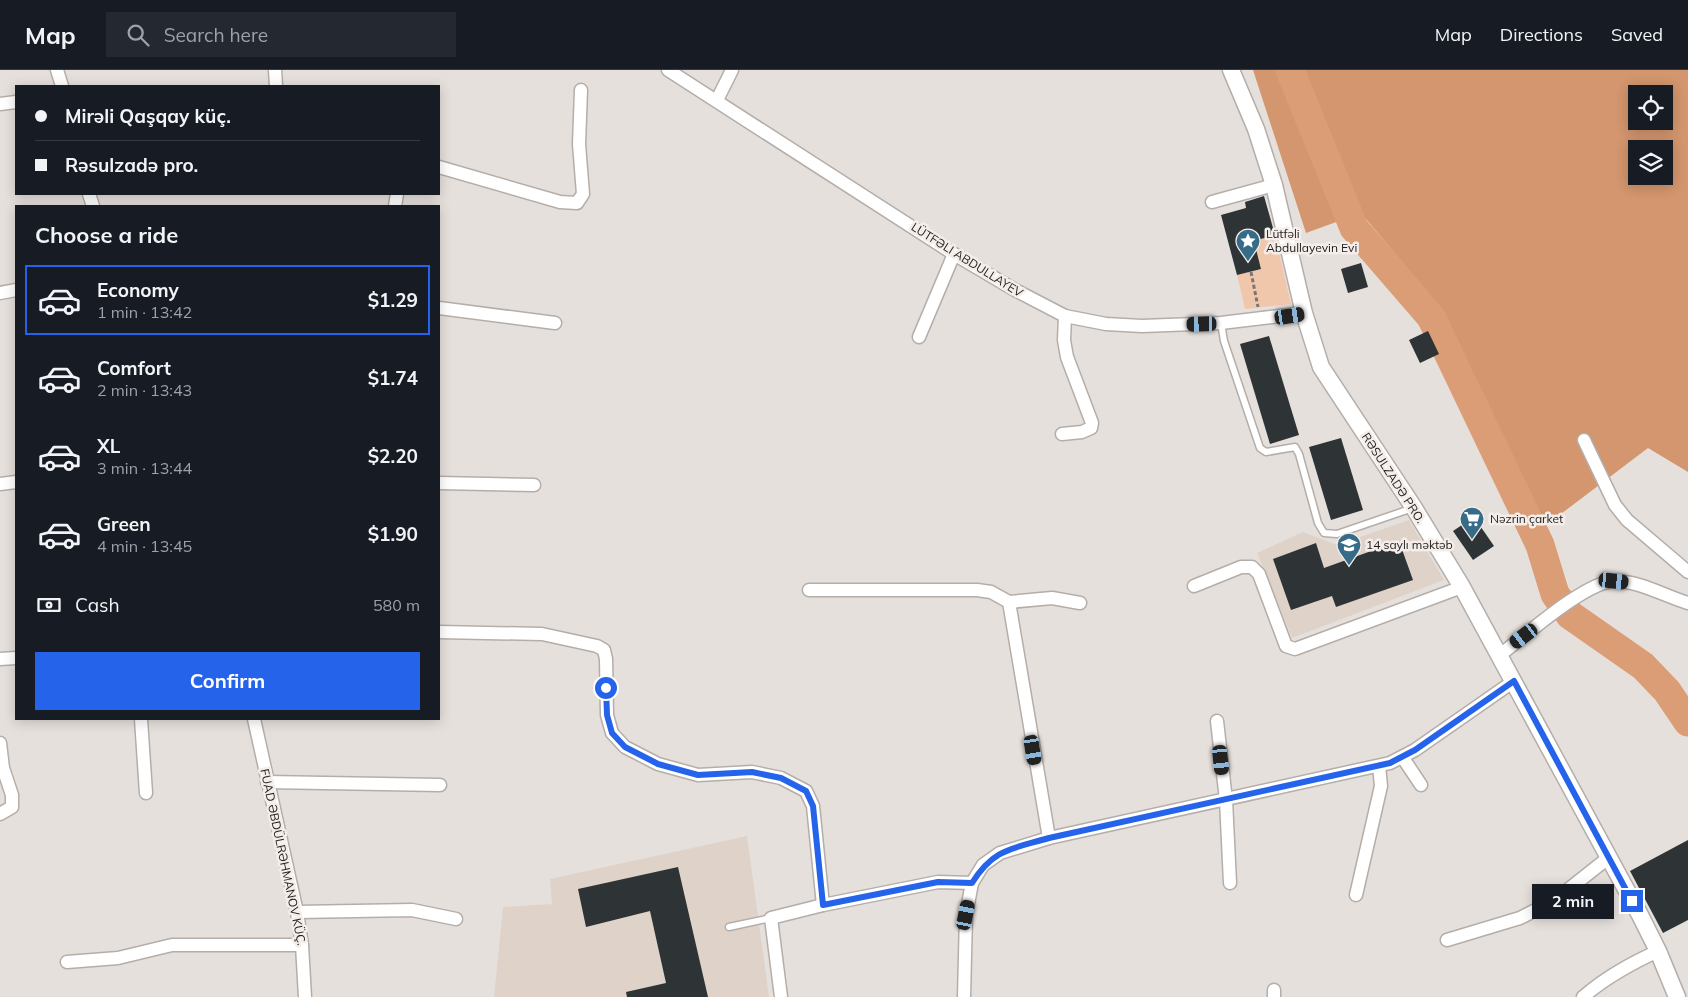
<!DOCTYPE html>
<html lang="en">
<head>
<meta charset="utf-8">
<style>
	body { margin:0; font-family:Mulish,sans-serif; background:#242831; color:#f1f3f6; height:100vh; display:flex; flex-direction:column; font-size:19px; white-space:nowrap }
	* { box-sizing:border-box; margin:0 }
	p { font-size:16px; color:#9ea1a6 }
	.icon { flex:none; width:28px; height:28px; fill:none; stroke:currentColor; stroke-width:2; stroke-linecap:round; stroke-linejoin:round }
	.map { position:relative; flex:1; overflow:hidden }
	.panel { position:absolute; left:15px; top:135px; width:425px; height:515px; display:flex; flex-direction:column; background:#171b24; border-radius:0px; box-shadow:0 2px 12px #0003 }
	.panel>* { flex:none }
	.banner { position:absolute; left:15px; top:15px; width:425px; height:110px; border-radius:0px; box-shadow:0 2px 12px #0003; display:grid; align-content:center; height:110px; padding:0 20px; background:#171b24 }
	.fabs { position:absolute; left:1628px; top:15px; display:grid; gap:10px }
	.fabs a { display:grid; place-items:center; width:45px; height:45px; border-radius:0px; background:#171b24; box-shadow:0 2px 12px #0003; font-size:25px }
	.end { position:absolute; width:22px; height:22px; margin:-11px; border:6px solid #2563eb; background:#fff; box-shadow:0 0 0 2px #fff }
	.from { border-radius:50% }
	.bubble { position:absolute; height:35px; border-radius:0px; background:#171b24; box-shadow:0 2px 12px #0003; font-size:16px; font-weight:700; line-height:35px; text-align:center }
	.car { position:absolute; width:15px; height:30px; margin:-15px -8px; border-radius:6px; box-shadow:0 0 4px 1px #0007; background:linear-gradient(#222 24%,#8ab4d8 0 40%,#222 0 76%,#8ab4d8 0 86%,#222 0) }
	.banner b { display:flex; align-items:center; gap:18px; height:48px; font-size:19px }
	.banner b+b { border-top:1px solid #363941 }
	.banner i { width:12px; height:12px; background:#f1f3f6 }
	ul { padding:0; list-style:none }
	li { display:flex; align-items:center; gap:15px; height:70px; margin:0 10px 8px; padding:0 10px; border:2px solid transparent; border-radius:0px }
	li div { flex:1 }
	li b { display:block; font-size:19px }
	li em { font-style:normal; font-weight:700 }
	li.current { border-color:#2563eb }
	li>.icon { width:45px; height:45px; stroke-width:1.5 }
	h2 { padding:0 20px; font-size:22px; line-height:60px }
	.pay { display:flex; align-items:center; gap:12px; height:55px; padding:0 20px; font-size:19px }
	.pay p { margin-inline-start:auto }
	.cta { display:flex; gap:10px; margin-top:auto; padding:10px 20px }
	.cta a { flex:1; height:58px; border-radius:0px; background:#2563eb; color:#fff; font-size:20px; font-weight:700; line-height:58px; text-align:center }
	header { display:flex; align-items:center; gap:30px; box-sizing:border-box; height:70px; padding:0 25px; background:#171b24; border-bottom:1px solid #363941 }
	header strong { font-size:24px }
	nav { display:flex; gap:28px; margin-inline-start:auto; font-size:18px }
	.search { width:350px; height:45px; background:#242831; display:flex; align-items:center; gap:12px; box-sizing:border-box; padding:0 18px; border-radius:0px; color:#9ea1a6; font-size:19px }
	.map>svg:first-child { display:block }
	.built { fill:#dfd2c9 }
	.green { fill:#f1c7ac }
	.forest { fill:#d3966e; fill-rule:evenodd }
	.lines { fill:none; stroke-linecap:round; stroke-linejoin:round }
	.river { stroke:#db9d75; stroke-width:29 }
	.building { fill:#2e3336 }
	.service-casing { stroke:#b4aeaa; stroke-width:9 }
	.minor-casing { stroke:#b4aeaa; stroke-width:15 }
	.tertiary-casing { stroke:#b4aeaa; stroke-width:19 }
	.path { stroke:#7a7673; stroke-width:3; stroke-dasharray:4 2.5; stroke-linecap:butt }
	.service { stroke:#fff; stroke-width:6 }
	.minor { stroke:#fff; stroke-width:12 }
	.tertiary { stroke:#fff; stroke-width:16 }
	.route { stroke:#2563eb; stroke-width:6 }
	.labels { text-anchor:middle; stroke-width:5; stroke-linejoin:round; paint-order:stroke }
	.poi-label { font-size:12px; fill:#1f1d1b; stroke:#f4ede9; text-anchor:start }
	.street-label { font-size:12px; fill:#1f1d1b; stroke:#f4ede9 }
</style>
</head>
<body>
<header>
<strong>Map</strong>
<div class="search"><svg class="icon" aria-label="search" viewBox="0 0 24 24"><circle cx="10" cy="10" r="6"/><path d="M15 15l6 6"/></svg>Search here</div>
<nav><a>Map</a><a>Directions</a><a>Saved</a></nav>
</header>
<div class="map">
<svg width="1688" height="927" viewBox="0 0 1688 927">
	<rect width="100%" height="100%" fill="#e6e0dc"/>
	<g class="built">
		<polygon points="1409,450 1444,510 1292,568 1257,483 1303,462 1337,475"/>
		<polygon points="747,766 769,927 494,927 503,837 552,834 550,809"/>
	</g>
	<polygon class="green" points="1275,165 1291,234 1245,239 1237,205 1261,199 1254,171"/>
	<path class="forest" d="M1253 0H1688V402L1648 378 1545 456 1444 242 1361 143 1306 163ZM1636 24H1664V51H1636ZM1636 79H1664V106H1636Z"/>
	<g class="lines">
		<polyline class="river" points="1290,0 1354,158 1431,247 1540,475 1555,524 1570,545 1643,596 1667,621 1688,652"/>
	</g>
	<g class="building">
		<polygon points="1264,126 1275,165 1254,171 1261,199 1237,205 1221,145 1246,138 1245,132"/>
		<polygon points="1361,193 1368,217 1348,223 1341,199"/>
		<polygon points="1428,261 1439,284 1420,293 1409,270"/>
		<polygon points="1269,266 1299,365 1270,374 1240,274"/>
		<polygon points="1341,368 1363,440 1331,450 1309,377"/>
		<polygon points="1474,447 1494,476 1473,490 1453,461"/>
		<polygon points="1399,471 1413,510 1336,537 1332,526 1291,540 1273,489 1316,473 1324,498"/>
		<polygon points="1688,770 1688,850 1663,863 1630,801"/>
		<polygon points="678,797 708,927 627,927 626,922 666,913 650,841 586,857 578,819"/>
	</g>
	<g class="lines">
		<defs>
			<g id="service">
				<polyline points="1221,253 1224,271 1260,378 1266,382 1295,377 1299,384 1318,453 1324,463 1337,464 1413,438"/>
				<polyline points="729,857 771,848"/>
			</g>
			<g id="minor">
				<polyline points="57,0 62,16"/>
				<polyline points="275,0 276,16"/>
				<polyline points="668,0 954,184 1015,220 1065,246 1106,254 1142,256 1221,253 1304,243"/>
				<polyline points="717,30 732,0"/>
				<polyline points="0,34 16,32"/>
				<polyline points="439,97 560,132 577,133 583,124 579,74 581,20"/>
				<polyline points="89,124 93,136"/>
				<polyline points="1212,132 1274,115"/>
				<polyline points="395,136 397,124"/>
				<polyline points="0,223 16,220"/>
				<polyline points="439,238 555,253"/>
				<polyline points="919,267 954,184"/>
				<polyline points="1062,364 1082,362 1091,358 1092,353 1067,287 1064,270 1065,246"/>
				<polyline points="1584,370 1615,435 1627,450 1688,502"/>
				<polyline points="439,413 534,415"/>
				<polyline points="0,414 16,412"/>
				<polyline points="1194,516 1241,497 1252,497 1259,504 1286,576 1295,579 1462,517"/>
				<polyline points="809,520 977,520 991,522 1009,532 1052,528 1080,533"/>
				<polyline points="1009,532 1049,768"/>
				<polyline points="439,562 542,564 597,576 604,580 606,589 607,645 612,663 625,677 658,694 698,705 752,702 781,708 806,721 813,736 823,835 938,812 972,813"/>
				<path d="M1500 585C1525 566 1586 511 1615 511 1639 511 1665 526 1688 533"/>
				<polyline points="0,589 16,588"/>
				<polyline points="141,649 146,723"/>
				<polyline points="254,649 297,842 302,875 305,927"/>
				<polyline points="1217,651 1226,730 1230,813"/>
				<polyline points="0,673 3,698 12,725 12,737 0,744"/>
				<polyline points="1403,688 1421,715"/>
				<polyline points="267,712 440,715"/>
				<polyline points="1356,825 1381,716 1379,696"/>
				<polyline points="297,842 412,840 456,849"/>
				<polyline points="1447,870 1520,848 1555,830 1608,788"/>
				<polyline points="67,892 118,888 172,875 302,875"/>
				<polyline points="1274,920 1274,927"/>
				<polyline points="781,927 771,848 823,835"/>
				<polyline points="964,927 966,845 972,813 983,795 1000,783 1049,768 1390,693 1415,680 1514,611"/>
				<path d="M1583 927C1606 907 1630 894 1658 881"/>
			</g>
			<polyline id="tertiary" points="1231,0 1256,59 1274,115 1304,243 1321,297 1414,438 1462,517 1640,845 1658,881 1677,927"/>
		</defs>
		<use href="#service" class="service-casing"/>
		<use href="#minor" class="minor-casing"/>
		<use href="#tertiary" class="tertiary-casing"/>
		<polyline class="path" points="1251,202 1258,237"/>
		<use href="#service" class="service"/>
		<use href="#minor" class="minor"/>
		<use href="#tertiary" class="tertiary"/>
	</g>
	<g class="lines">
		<path class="route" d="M606 618 607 645 612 663 625 677 658 694 698 705 752 702 781 708 806 721 813 736 823 835 938 812 972 813C994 778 1012 779 1049 768L1390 693 1415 680 1514 611 1632 831"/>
	</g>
	<defs>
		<symbol id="sight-pin" viewBox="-11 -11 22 30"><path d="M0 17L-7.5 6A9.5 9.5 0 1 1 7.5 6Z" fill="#366c88" stroke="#f4ede9"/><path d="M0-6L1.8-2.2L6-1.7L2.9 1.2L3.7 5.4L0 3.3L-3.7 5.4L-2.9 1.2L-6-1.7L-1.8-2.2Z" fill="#fff"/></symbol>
		<symbol id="supermarket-pin" viewBox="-11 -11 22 30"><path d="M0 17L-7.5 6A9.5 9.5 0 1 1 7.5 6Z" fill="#366c88" stroke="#f4ede9"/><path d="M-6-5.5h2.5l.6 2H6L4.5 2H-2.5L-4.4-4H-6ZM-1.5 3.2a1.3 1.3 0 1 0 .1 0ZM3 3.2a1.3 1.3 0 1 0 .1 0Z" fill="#fff"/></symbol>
		<symbol id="school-pin" viewBox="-11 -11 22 30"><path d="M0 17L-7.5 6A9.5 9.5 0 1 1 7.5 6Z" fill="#366c88" stroke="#f4ede9"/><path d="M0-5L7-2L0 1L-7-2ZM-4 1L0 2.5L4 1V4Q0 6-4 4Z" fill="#fff"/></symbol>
	</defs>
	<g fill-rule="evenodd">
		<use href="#sight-pin" x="1234" y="157" width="28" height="38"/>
		<use href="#supermarket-pin" x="1458" y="435" width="28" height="38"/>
		<use href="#school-pin" x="1335" y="461" width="28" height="38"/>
	</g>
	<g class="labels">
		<g class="poi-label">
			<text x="1266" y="168">Lütfəli<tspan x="1266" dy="14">Abdullayevin Evi</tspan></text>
			<text x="1490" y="453">Nəzrin çarket</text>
			<text x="1366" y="479">14 saylı məktəb</text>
		</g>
		<g class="street-label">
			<text transform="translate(967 190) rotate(32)" y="4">LÜTFƏLI ABDULLAYEV</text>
			<text transform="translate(1393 408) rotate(57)" y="4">RƏSULZADƏ PRO.</text>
			<text transform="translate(283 787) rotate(78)" y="4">FUAD ƏBDÜLRƏHMANOV KÜÇ.</text>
		</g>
	</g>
</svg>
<div class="fabs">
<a><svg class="icon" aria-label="locate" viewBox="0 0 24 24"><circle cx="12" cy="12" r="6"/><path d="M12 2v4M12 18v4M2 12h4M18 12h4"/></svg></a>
<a><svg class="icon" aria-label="layers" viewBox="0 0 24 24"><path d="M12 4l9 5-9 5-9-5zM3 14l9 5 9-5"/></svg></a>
</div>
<i class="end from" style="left:606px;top:618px"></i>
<i class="end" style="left:1632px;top:831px"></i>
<div class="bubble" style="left:1532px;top:814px;width:82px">2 min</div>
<i class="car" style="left:1290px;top:246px;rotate:81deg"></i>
<i class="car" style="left:1202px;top:254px;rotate:269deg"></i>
<i class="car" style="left:1614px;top:511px;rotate:96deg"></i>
<i class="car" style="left:1524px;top:566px;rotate:233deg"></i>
<i class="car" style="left:1033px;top:680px;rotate:171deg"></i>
<i class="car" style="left:1221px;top:690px;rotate:174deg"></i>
<i class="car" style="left:966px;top:845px;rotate:11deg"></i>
<div class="banner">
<b><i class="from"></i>Mirəli Qaşqay küç.</b>
<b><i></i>Rəsulzadə pro.</b>
</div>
<section class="panel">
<h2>Choose a ride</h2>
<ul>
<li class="current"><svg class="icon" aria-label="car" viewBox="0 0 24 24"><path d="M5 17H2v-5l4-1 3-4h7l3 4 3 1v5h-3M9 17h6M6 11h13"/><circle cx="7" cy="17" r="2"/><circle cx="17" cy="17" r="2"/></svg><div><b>Economy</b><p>1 min · 13:42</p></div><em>$1.29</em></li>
<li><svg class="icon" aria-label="car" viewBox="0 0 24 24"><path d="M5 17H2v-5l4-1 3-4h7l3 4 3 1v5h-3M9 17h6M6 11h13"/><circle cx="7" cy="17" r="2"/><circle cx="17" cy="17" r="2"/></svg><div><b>Comfort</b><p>2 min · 13:43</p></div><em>$1.74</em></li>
<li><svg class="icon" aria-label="car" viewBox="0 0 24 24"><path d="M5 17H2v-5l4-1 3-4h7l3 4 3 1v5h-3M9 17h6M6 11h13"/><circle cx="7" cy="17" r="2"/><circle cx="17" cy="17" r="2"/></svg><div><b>XL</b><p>3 min · 13:44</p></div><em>$2.20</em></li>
<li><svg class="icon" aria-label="car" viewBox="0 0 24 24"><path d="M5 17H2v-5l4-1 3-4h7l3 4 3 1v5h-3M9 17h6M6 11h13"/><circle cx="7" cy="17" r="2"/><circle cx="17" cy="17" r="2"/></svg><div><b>Green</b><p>4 min · 13:45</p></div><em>$1.90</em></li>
</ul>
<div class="pay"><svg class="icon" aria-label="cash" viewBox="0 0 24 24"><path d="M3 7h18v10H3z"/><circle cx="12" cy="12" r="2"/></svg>Cash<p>580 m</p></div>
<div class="cta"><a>Confirm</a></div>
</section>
</div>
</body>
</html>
